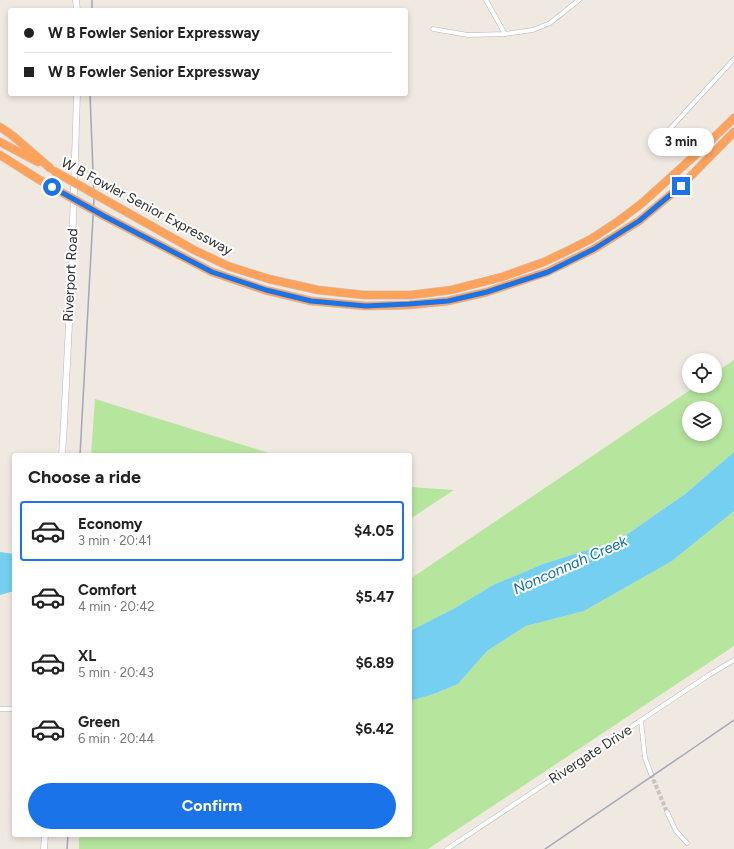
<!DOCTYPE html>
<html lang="en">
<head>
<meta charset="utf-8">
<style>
	body { margin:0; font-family:Figtree,sans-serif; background:#f6f6f6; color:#222; height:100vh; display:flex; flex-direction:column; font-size:15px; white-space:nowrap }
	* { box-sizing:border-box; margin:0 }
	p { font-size:13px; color:#767676 }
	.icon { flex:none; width:22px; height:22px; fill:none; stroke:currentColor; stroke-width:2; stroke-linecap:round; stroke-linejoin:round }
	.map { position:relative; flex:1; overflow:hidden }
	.panel { position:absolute; left:12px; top:453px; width:400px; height:384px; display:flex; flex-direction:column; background:#fff; border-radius:4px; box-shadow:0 2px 6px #0003 }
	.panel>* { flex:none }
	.hud { position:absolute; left:8px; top:8px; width:400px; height:88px; border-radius:4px; box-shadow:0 2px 6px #0003; display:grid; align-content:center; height:88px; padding:0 16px; background:#fff }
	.controls { position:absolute; left:682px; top:353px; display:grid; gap:8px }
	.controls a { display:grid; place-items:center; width:40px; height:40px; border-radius:50%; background:#fff; box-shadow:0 2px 6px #0003; font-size:20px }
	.end { position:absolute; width:18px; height:18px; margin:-9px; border:5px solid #1a73e8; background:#fff; box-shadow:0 0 0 2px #fff }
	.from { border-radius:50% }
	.bubble { position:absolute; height:28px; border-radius:14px; background:#fff; box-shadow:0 2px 6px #0003; font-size:13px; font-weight:700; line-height:28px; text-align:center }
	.hud b { display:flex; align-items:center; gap:14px; height:38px; font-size:15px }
	.hud b+b { border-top:1px solid #e0e0e0 }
	.hud i { width:10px; height:10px; background:#222 }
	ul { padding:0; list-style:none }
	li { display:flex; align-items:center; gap:12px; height:60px; margin:0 8px 6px; padding:0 8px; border:2px solid transparent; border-radius:4px }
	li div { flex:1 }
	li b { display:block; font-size:15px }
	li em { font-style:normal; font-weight:700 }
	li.on { border-color:#1a73e8 }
	li>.icon { width:36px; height:36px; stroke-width:1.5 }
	h2 { padding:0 16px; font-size:18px; line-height:48px }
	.button { display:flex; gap:8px; margin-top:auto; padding:8px 16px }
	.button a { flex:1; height:46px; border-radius:24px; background:#1a73e8; color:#fff; font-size:16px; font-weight:700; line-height:46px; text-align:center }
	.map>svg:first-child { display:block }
	.green { fill:#b6e59e; fill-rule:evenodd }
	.water { fill:#75cff0 }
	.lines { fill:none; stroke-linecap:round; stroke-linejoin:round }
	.minor-tunnel { stroke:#c8c4bd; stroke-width:4; stroke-dasharray:4 2; stroke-linecap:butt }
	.minor-casing { stroke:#b4b7c1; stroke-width:5 }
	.secondary-casing { stroke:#b4b7c1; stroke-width:7 }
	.motorway-casing { stroke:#c9c9c9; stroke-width:9 }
	.minor { stroke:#fff; stroke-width:4 }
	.secondary { stroke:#fff; stroke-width:6 }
	.motorway { stroke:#ffa35c; stroke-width:8 }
	.rail { stroke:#a3a6b8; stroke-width:1.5 }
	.motorway-bridge-casing { stroke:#c9c9c9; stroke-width:9; stroke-linecap:butt }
	.motorway-bridge { stroke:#ffa35c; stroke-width:8 }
	.route { stroke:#1a73e8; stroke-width:5 }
	.labels { text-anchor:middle; stroke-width:4; stroke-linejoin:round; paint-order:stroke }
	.street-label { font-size:14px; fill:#2e2e2e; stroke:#fff }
	.water-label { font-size:15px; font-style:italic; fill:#0d6fa3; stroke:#fff }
</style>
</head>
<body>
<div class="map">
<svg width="734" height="849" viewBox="0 0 734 849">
	<rect width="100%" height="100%" fill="#efe9e1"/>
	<g class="green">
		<path d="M734 360V452L685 494 619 540 543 564 493 585 455 608 410 631V579L696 386H715V373ZM689 408H715V434H689Z"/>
		<polygon points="95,399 275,455 91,455"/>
		<polygon points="410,487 454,490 410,519"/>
		<polygon points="734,511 734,646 428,849 79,849 79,835 410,835 410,701 431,695 458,684 487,651 526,626 584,611 672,561"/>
	</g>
	<g class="water">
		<polygon points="734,452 734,511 672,561 584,611 526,626 487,651 458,684 431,695 410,701 410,631 455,608 493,585 543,564 619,540 685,494"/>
		<polygon points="0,552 14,554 14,591 0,595"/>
	</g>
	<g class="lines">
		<polyline class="minor-tunnel" points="651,774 667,812"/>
		<defs>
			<g id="minor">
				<polyline points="486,0 505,34"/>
				<polyline points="433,29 468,35 505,34 533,30 550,23 579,0"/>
				<polyline points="667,132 734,59"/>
				<polyline points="0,709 14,709"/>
				<polyline points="641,721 645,758 651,774"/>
				<polyline points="667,812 676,831 687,843"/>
				<polyline points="447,849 709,675 734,660"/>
			</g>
			<g id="secondary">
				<polyline points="76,0 77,10"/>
				<polyline points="62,455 64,424 71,284 77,94"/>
				<polyline points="44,849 45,835"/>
			</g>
			<g id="motorway">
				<polyline points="0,127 13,136 50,168"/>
				<polyline points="0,142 38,162"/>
				<polyline points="0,155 38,179 52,187"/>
				<polyline points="107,201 194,250 228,266 269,279 318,290 364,295 411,295 451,290 502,277 544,262 567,251 591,239 617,222 641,204 702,149 734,118"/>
				<polyline points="104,216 212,272 265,290 311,301 366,306 409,305 448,301 487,292 547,272 594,249 639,221 681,186 734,132"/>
			</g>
		</defs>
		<use href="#minor" class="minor-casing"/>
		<use href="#secondary" class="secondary-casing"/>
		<use href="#motorway" class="motorway-casing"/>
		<use href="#minor" class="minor"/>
		<use href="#secondary" class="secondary"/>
		<use href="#motorway" class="motorway"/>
		<g class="rail">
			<polyline points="92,10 92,0"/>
			<polyline points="80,455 94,198 90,94"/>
			<polyline points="67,849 68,835"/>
			<polyline points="545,849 689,751 734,720"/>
		</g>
		<defs>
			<g id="motorway-bridge">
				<polyline points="54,171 107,201"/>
				<polyline points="52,187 104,216"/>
			</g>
		</defs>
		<use href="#motorway-bridge" class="motorway-bridge-casing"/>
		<use href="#motorway-bridge" class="motorway-bridge"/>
	</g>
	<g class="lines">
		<polyline class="route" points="52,187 104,216 212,272 266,290 311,301 366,306 409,304 448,301 487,292 548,272 594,249 639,221 681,186"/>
	</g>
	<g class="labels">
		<g class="street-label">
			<text transform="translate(147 206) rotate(28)" y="5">W B Fowler Senior Expressway</text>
			<text transform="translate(70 275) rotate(-87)" y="5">Riverport Road</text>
			<text transform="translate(590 754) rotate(-33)" y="5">Rivergate Drive</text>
		</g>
		<g class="water-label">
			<text transform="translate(570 565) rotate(-24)" y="5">Nonconnah Creek</text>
		</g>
	</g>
</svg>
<div class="controls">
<a><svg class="icon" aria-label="locate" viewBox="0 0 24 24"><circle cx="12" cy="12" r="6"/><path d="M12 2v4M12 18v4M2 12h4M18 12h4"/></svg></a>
<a><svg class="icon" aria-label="layers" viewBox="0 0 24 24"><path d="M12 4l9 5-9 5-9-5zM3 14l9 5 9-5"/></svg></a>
</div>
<i class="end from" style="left:52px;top:187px"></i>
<i class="end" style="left:681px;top:186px"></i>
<div class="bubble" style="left:648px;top:128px;width:66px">3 min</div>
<div class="hud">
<b><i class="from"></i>W B Fowler Senior Expressway</b>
<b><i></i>W B Fowler Senior Expressway</b>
</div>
<section class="panel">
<h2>Choose a ride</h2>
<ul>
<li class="on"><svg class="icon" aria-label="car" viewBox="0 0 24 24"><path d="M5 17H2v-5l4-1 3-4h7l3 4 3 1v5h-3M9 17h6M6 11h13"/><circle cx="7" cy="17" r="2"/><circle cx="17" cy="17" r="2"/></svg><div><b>Economy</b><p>3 min · 20:41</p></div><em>$4.05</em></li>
<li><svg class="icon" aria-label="car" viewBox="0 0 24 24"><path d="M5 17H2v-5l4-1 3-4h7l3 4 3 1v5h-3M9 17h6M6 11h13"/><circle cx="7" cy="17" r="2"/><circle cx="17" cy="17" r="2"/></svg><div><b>Comfort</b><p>4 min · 20:42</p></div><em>$5.47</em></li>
<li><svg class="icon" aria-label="car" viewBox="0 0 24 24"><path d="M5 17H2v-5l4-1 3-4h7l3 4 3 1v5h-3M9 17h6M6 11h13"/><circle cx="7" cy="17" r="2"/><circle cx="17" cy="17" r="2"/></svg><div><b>XL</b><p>5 min · 20:43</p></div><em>$6.89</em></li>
<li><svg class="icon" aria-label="car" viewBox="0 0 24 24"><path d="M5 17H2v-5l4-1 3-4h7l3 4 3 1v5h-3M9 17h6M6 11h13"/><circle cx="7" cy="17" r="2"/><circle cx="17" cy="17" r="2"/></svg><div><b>Green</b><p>6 min · 20:44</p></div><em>$6.42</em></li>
</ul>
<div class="button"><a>Confirm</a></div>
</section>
</div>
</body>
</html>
